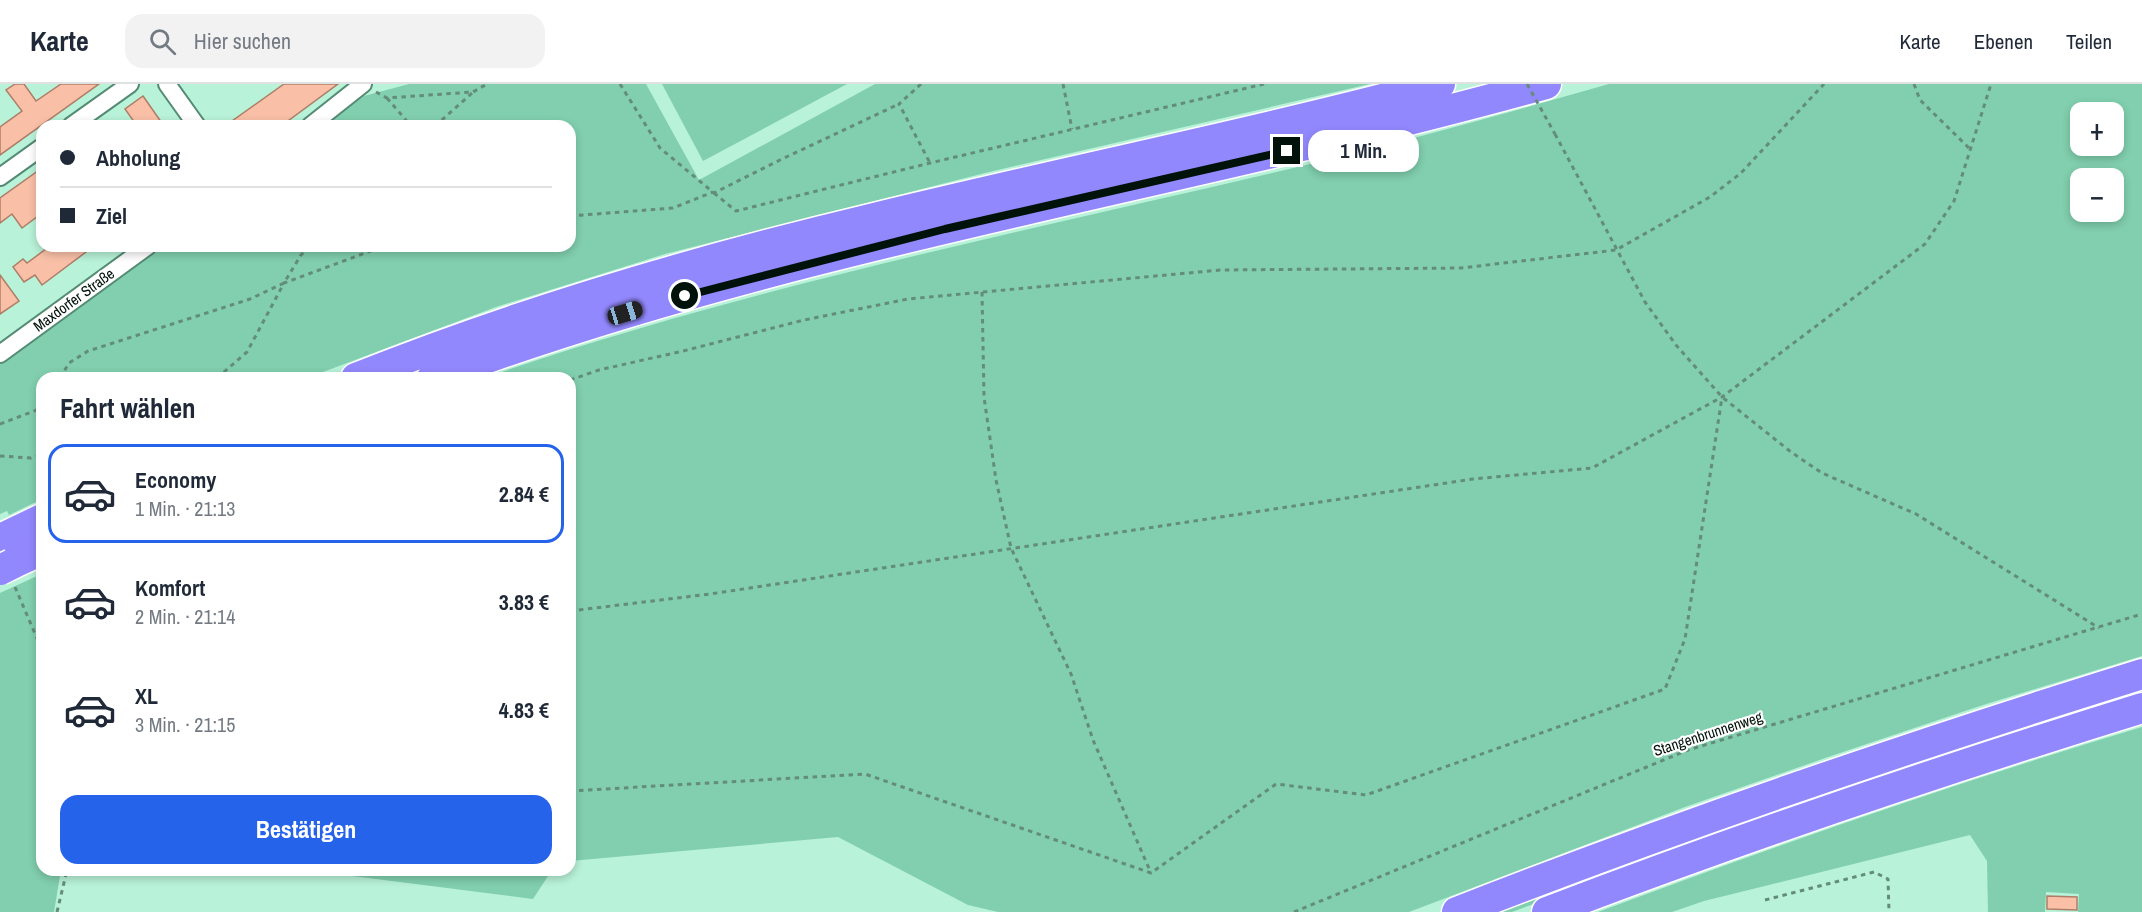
<!DOCTYPE html>
<html lang="de">
<head>
<meta charset="utf-8">
<style>
	body { margin:0; font-family:"Archivo Narrow",sans-serif; background:#f2f2f3; color:#1f2937; height:100vh; display:flex; flex-direction:column; font-size:22px; white-space:nowrap }
	* { box-sizing:border-box; margin:0 }
	p { font-size:20px; color:#747a83 }
	.icon { flex:none; width:33px; height:33px; fill:none; stroke:currentColor; stroke-width:2; stroke-linecap:round; stroke-linejoin:round }
	.map { position:relative; flex:1; overflow:hidden }
	.details { position:absolute; left:36px; top:288px; width:540px; height:504px; display:flex; flex-direction:column; background:#fff; border-radius:18px; box-shadow:0 3px 9px #0003 }
	.details>* { flex:none }
	.guide { position:absolute; left:36px; top:36px; width:540px; height:132px; border-radius:18px; box-shadow:0 3px 9px #0003; display:grid; align-content:center; height:132px; padding:0 24px; background:#fff }
	.fabs { position:absolute; left:2070px; top:18px; display:grid; gap:12px }
	.fabs a { display:grid; place-items:center; width:54px; height:54px; border-radius:12px; background:#fff; box-shadow:0 3px 9px #0003; font-size:30px }
	.end { position:absolute; width:27px; height:27px; margin:-14px; border:8px solid #00120a; background:#fff; box-shadow:0 0 0 3px #fff }
	.from { border-radius:50% }
	.bubble { position:absolute; height:42px; border-radius:18px; background:#fff; box-shadow:0 3px 9px #0003; font-size:20px; font-weight:700; line-height:42px; text-align:center }
	.car { position:absolute; width:18px; height:36px; margin:-18px -9px; border-radius:8px; box-shadow:0 0 4px 2px #0007; background:linear-gradient(#222 24%,#8ab4d8 0 40%,#222 0 76%,#8ab4d8 0 86%,#222 0) }
	.guide b { display:flex; align-items:center; gap:21px; height:57px; font-size:22px }
	.guide b+b { border-top:2px solid #e0e1e3 }
	.guide i { width:15px; height:15px; background:#1f2937 }
	ul { padding:0; list-style:none }
	li { display:flex; align-items:center; gap:18px; height:99px; margin:0 12px 9px; padding:0 12px; border:3px solid transparent; border-radius:18px }
	li div { flex:1 }
	li b { display:block; font-size:22px }
	li em { font-style:normal; font-weight:700 }
	li.on { border-color:#2563eb }
	li>.icon { width:54px; height:54px; stroke-width:1.5 }
	h2 { padding:0 24px; font-size:27px; line-height:72px }
	.cta { display:flex; gap:12px; margin-top:auto; padding:12px 24px }
	.cta a { flex:1; height:69px; border-radius:18px; background:#2563eb; color:#fff; font-size:24px; font-weight:700; line-height:69px; text-align:center }
	header { display:flex; align-items:center; gap:36px; box-sizing:border-box; height:84px; padding:0 30px; background:#fff; border-bottom:2px solid #e0e1e3 }
	header strong { font-size:28px }
	nav { display:flex; gap:33px; margin-inline-start:auto; font-size:21px }
	.search { width:420px; height:54px; background:#f2f2f3; display:flex; align-items:center; gap:15px; box-sizing:border-box; padding:0 21px; border-radius:18px; color:#747a83; font-size:22px }
	.map>svg:first-child { display:block }
	.green { fill:#81cfae; fill-rule:evenodd }
	.building { fill:#f9c0a7; stroke:#af7d67; stroke-width:1.5 }
	.lines { fill:none; stroke-linecap:round; stroke-linejoin:round }
	.street-casing { stroke:#548b74; stroke-width:20 }
	.highway-casing { stroke:#fff; stroke-width:33 }
	.path { stroke:#648c7a; stroke-width:3; stroke-dasharray:4.5 4.5; stroke-linecap:butt }
	.street { stroke:#fff; stroke-width:16 }
	.highway { stroke:#9288fd; stroke-width:30 }
	.highway-bridge-casing { stroke:#fff; stroke-width:33; stroke-linecap:butt }
	.path-bridge { stroke:#648c7a; stroke-width:3; stroke-dasharray:4.5 4.5; stroke-linecap:butt }
	.highway-bridge { stroke:#9288fd; stroke-width:30 }
	.route { stroke:#00120a; stroke-width:8 }
	.labels { text-anchor:middle; stroke-width:4.5; stroke-linejoin:round; paint-order:stroke }
	.street-label { font-size:15px; fill:#00120a; stroke:#fff }
</style>
</head>
<body>
<header>
<strong>Karte</strong>
<div class="search"><svg class="icon" aria-label="search" viewBox="0 0 24 24"><circle cx="10" cy="10" r="6"/><path d="M15 15l6 6"/></svg>Hier suchen</div>
<nav><a>Karte</a><a>Ebenen</a><a>Teilen</a></nav>
</header>
<div class="map">
<svg width="2142" height="828" viewBox="0 0 2142 828">
	<rect width="100%" height="100%" fill="#b8f2d8"/>
	<g class="green">
		<polygon points="409,0 646,0 699,96 875,0 1370,0 985,89 665,170 496,223 307,294 42,294 42,415 9,431 7,427 0,430 0,273 155,162 570,162 570,42 322,42 364,12"/>
		<polygon points="662,0 847,0 703,77"/>
		<path d="M1609 0H2142V572L1983 621 1831 672 1685 723 1409 828H998L968 821 838 753 570 777V294H484C753 201 1033 146 1310 80 1411 56 1510 28 1609 0ZM2080 28H2114V62H2080ZM2080 94H2114V128H2080Z"/>
		<polygon points="42,485 42,786 61,786 54,828 0,828 0,509 37,492 36,488"/>
		<polygon points="2142,602 2142,612 1652,776 1512,828 1487,828 1664,762"/>
		<path d="M2142 643V828H2078L2079 810 2046 808 2045 828H1988L1987 777 1970 751 1704 817 1672 828H1598C1777 761 1959 698 2142 643Z"/>
		<polygon points="305,786 552,786 533,815"/>
	</g>
	<g class="building">
		<polygon points="15,0 24,0 36,17 61,0 99,0 0,71 0,43 22,27 6,6"/>
		<polygon points="284,0 338,0 281,42 225,42"/>
		<polygon points="143,12 164,42 137,42 125,25"/>
		<polygon points="42,84 42,129 22,144 12,130 0,139 0,114"/>
		<polygon points="50,162 94,162 42,201 35,191 24,198 13,183 23,175 27,179"/>
		<polygon points="0,191 19,217 0,230"/>
		<polygon points="2047,812 2077,813 2077,826 2047,825"/>
	</g>
	<g class="lines">
		<defs>
			<g id="street">
				<polyline points="167,0 197,42"/>
				<polyline points="71,42 130,0"/>
				<polyline points="310,42 363,0"/>
				<polyline points="0,93 42,63"/>
				<polyline points="0,270 148,162"/>
			</g>
			<g id="highway">
				<path d="M356 294C524 227 698 176 874 134 1062 88 1252 50 1440 0"/>
				<path d="M432 294C793 159 1176 103 1546 0"/>
				<polyline points="0,455 42,435"/>
				<polyline points="12,480 42,466"/>
				<path d="M1457 828C1682 740 1911 662 2142 590"/>
				<path d="M1547 828C1743 753 1942 686 2142 624"/>
			</g>
		</defs>
		<use href="#street" class="street-casing"/>
		<use href="#highway" class="highway-casing"/>
		<g class="path">
			<polyline points="620,0 660,64 714,109 780,76 899,20"/>
			<polyline points="921,0 899,20 930,79"/>
			<polyline points="1063,0 1072,45"/>
			<polyline points="1914,0 1920,16 1970,65"/>
			<polyline points="376,8 387,14 473,8 487,0"/>
			<polyline points="387,14 411,42"/>
			<polyline points="435,42 472,9"/>
			<polyline points="1555,50 1645,218 1676,261 1722,313 1791,368 1822,389 1916,430 2099,544"/>
			<polyline points="714,109 736,127 930,79 1264,0"/>
			<polyline points="570,132 673,124 713,108"/>
			<polyline points="982,208 984,313 996,396 1011,464 1071,590 1093,656 1151,789"/>
			<polyline points="60,294 69,279 88,267 250,215 284,199 301,171 310,162"/>
			<polyline points="217,294 247,268 284,199 384,162"/>
			<polyline points="570,296 599,286 683,267 804,236 908,215 1220,186 1461,184 1616,166 1710,113 1741,89 1824,0"/>
			<polyline points="0,340 42,324"/>
			<polyline points="0,372 31,374 42,371"/>
			<polyline points="15,503 42,566"/>
			<polyline points="570,527 710,510 1473,395 1592,384 1722,313 1925,160 1954,117 1991,0"/>
			<polyline points="570,707 865,690 1151,789 1276,700 1366,711 1665,605 1685,555 1722,313"/>
			<polyline points="1765,816 1874,788 1888,795 1889,828"/>
			<polyline points="57,828 67,786"/>
			<polyline points="1294,828 1688,666 2142,530"/>
		</g>
		<use href="#street" class="street"/>
		<use href="#highway" class="highway"/>
		<defs>
			<polyline id="highway-bridge" points="0,486 12,480"/>
		</defs>
		<use href="#highway-bridge" class="highway-bridge-casing"/>
		<polyline class="path-bridge" points="1527,0 1555,50"/>
		<use href="#highway-bridge" class="highway-bridge"/>
	</g>
	<g class="lines">
		<polyline class="route" points="685,212 945,145 1287,67"/>
	</g>
	<g class="labels">
		<g class="street-label">
			<text transform="translate(74 216) rotate(-36)" y="5">Maxdorfer Straße</text>
			<text transform="translate(1708 650) rotate(-18)" y="5">Stangenbrunnenweg</text>
		</g>
	</g>
</svg>
<div class="fabs">
<a>+</a>
<a>−</a>
</div>
<i class="end from" style="left:685px;top:212px"></i>
<i class="end" style="left:1287px;top:67px"></i>
<div class="bubble" style="left:1308px;top:46px;width:111px">1 Min.</div>
<i class="car" style="left:625px;top:229px;rotate:73deg"></i>
<div class="guide">
<b><i class="from"></i>Abholung</b>
<b><i></i>Ziel</b>
</div>
<section class="details">
<h2>Fahrt wählen</h2>
<ul>
<li class="on"><svg class="icon" aria-label="car" viewBox="0 0 24 24"><path d="M5 17H2v-5l4-1 3-4h7l3 4 3 1v5h-3M9 17h6M6 11h13"/><circle cx="7" cy="17" r="2"/><circle cx="17" cy="17" r="2"/></svg><div><b>Economy</b><p>1 Min. · 21:13</p></div><em>2.84 €</em></li>
<li><svg class="icon" aria-label="car" viewBox="0 0 24 24"><path d="M5 17H2v-5l4-1 3-4h7l3 4 3 1v5h-3M9 17h6M6 11h13"/><circle cx="7" cy="17" r="2"/><circle cx="17" cy="17" r="2"/></svg><div><b>Komfort</b><p>2 Min. · 21:14</p></div><em>3.83 €</em></li>
<li><svg class="icon" aria-label="car" viewBox="0 0 24 24"><path d="M5 17H2v-5l4-1 3-4h7l3 4 3 1v5h-3M9 17h6M6 11h13"/><circle cx="7" cy="17" r="2"/><circle cx="17" cy="17" r="2"/></svg><div><b>XL</b><p>3 Min. · 21:15</p></div><em>4.83 €</em></li>
</ul>
<div class="cta"><a>Bestätigen</a></div>
</section>
</div>
</body>
</html>
